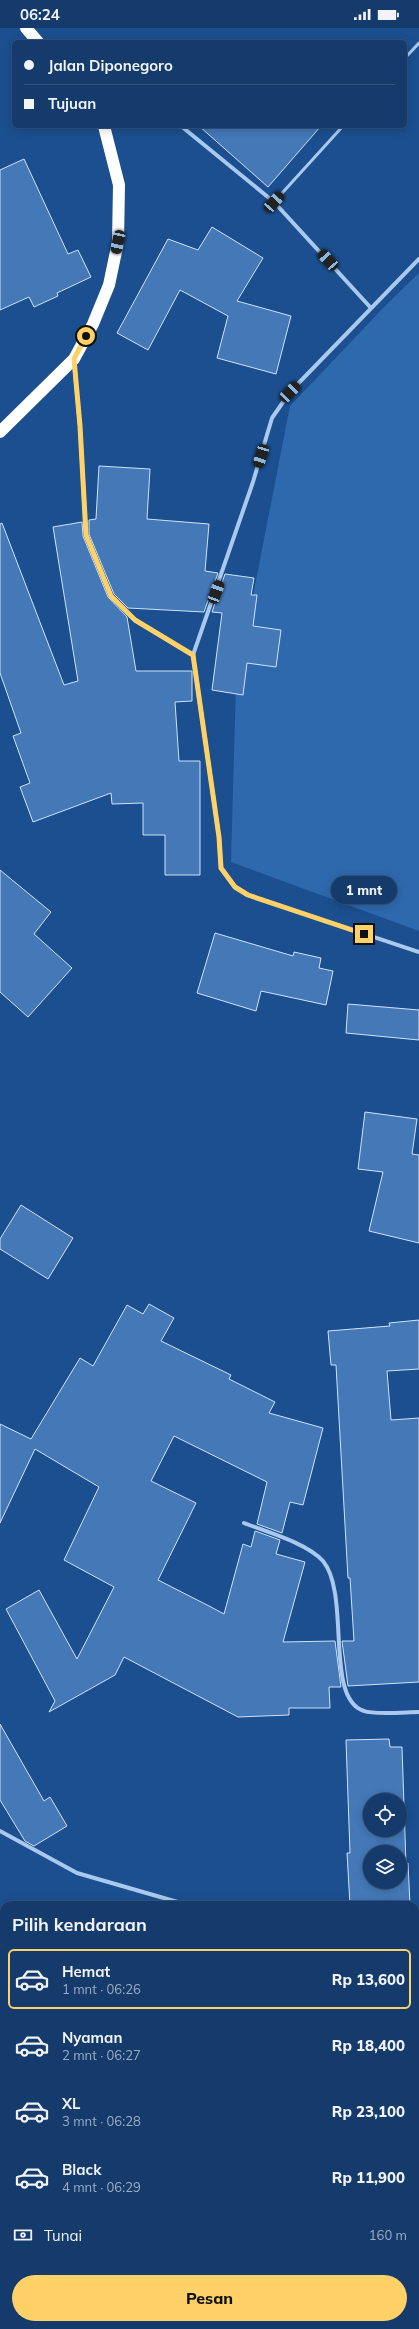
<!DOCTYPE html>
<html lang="id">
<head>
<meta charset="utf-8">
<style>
	body { margin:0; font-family:Mulish,sans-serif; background:#1d4271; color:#f1f3f6; height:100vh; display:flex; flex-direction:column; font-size:15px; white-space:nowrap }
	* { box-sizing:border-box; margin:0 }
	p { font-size:13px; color:#9dadc1 }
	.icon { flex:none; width:22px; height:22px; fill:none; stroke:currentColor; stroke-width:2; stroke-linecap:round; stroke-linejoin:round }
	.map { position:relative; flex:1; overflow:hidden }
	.sheet { position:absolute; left:0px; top:1873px; width:419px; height:428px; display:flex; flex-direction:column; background:#143b6b; border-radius:12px 12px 0 0; box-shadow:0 2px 10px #0003,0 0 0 1px #33557e }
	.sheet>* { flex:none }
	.hud { position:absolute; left:12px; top:12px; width:395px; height:88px; border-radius:6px; box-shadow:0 2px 10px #0003,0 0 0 1px #33557e; display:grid; align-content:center; height:88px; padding:0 12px; background:#143b6b }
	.tools { position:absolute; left:363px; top:1765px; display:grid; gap:8px }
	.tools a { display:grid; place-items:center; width:44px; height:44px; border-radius:50%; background:#143b6b; box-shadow:0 2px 10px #0003,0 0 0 1px #33557e; font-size:20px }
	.end { position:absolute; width:18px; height:18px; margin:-9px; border:5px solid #ffd166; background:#111; box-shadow:0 0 0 2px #111 }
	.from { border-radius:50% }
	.bubble { position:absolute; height:28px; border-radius:14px; background:#143b6b; box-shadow:0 2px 10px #0003,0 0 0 1px #33557e; font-size:13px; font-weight:800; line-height:28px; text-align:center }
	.car { position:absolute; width:12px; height:24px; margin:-12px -6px; border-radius:5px; box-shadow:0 0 3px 1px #0007; background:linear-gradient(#222 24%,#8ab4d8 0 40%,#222 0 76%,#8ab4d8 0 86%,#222 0) }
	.hud b { display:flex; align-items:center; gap:14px; height:38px; font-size:15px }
	.hud b+b { border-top:1px solid #33557e }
	.hud i { width:10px; height:10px; background:#f1f3f6 }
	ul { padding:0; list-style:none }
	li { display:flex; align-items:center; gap:12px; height:60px; margin:0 8px 6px; padding:0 4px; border:2px solid transparent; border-radius:6px }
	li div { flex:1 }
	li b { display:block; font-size:15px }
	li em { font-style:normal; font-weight:800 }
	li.selected { border-color:#ffd166 }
	li>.icon { width:36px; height:36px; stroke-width:1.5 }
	h2 { padding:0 12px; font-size:18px; line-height:48px }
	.pay { display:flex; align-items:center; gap:10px; height:44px; padding:0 12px; font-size:15px }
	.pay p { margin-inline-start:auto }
	.button { display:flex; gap:8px; margin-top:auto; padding:8px 12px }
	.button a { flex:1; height:46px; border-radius:24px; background:#ffd166; color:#111; font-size:16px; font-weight:800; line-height:46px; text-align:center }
	.status { display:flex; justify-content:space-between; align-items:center; height:28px; padding:0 20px; background:#143b6b; direction:ltr }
	.status svg { height:11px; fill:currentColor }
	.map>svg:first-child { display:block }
	.green { fill:#2e69ad }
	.building { fill:#4478b7; stroke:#cfe3fa; fill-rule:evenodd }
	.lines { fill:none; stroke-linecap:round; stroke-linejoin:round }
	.lane { stroke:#a9c9ee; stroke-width:3 }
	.street { stroke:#a9c9ee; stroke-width:4 }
	.highway { stroke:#fff; stroke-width:12 }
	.route { stroke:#ffd166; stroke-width:5 }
</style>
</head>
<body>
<div class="status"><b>06:24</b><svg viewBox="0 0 49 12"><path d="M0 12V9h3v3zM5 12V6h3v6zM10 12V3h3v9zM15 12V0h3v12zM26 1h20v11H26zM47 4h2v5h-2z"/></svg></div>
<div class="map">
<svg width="419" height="2301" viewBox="0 0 419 2301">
	<rect width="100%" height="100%" fill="#1b4f8f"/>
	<polygon class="green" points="419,245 419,903 231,834 236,655 290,378 386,277"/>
	<g class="building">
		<polygon points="199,98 321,98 268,159"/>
		<polygon points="24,131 68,226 78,222 91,249 57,265 58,268 34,279 29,269 0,282 0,142"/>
		<polygon points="212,199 263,230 237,273 291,288 276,346 217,330 228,288 180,262 148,322 117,305 168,211 198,222"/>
		<polygon points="99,438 150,441 147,491 209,496 205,543 218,545 204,584 128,580 114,566 89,506 89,492 96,491"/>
		<polygon points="82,494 83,508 108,569 127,589 136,643 192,643 192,673 175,674 179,733 200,733 200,847 165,847 165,807 143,807 143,775 112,776 111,765 33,794 20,759 30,755 13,708 21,705 0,645 0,496 2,495 64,657 78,653 53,499"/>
		<polygon points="225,546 254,550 251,567 257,567 253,598 281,602 276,639 247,635 243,667 212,662 222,585 212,584"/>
		<polygon points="0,842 51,884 34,906 72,940 28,989 0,964"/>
		<polygon points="215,905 293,928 294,924 321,930 319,940 333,943 326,977 261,963 256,983 197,965"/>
		<polygon points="348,976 419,982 419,1012 346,1005"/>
		<polygon points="365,1084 417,1091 412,1126 419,1127 419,1215 369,1203 383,1144 358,1141"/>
		<polygon points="21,1177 73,1210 48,1251 0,1221 0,1211"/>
		<polygon points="149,1276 174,1290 161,1313 231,1347 229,1351 275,1374 269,1385 323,1400 303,1477 290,1474 282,1505 257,1496 267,1454 174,1408 151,1453 196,1475 158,1552 211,1579 224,1586 243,1516 251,1519 255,1503 280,1512 276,1526 305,1534 283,1614 335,1613 341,1659 329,1659 330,1680 289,1680 289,1687 238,1689 124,1629 115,1647 49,1684 55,1673 6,1581 39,1562 77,1631 114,1559 64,1532 99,1459 35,1421 0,1495 0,1396 31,1411 80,1330 93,1338 127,1277 143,1286"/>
		<polygon points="419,1292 419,1341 387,1343 391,1392 419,1390 419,1654 348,1658 342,1613 354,1613 350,1550 348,1550 336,1337 331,1337 328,1303 390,1298 389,1295"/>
		<polygon points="0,1696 44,1773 50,1769 67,1798 34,1818 25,1813 0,1772"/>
		<path d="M389 1711 390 1719H402L406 1836 408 1835 410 1877H350L347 1825H350L346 1712ZM370 1772H400V1802H370ZM370 1824H400V1854H370Z"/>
	</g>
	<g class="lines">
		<g class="lane">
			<polyline points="405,30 419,15"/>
			<polyline points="274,174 343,98"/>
		</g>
		<g class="street">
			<polyline points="181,98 274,174 370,279"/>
			<polyline points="74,334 80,398 86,507 111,568 135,592 193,627 219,809 221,840 235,859 248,867 419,924"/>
			<polyline points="193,627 253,454 272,390 290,364 419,231"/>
			<path d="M244 1495C267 1504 307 1515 323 1533 351 1567 324 1671 364 1683 374 1687 407 1684 419 1684"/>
			<polyline points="0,1803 77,1845 188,1877"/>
			<polyline points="415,1923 419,1923"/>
		</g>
		<g class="highway">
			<polyline points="26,0 38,14"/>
			<polyline points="0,404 74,331 93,296 109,257 118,214 119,157 104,98"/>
		</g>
	</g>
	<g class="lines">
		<polyline class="route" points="86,308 74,331 80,398 86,507 111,568 135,592 193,627 219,809 221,840 235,859 248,867 364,906"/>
	</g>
</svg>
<div class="tools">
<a><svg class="icon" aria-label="locate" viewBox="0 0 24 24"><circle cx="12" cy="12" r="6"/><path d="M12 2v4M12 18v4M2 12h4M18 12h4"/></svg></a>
<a><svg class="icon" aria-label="layers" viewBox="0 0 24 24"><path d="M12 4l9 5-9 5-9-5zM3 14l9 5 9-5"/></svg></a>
</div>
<i class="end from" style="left:86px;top:308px"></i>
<i class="end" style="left:364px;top:906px"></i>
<div class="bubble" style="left:331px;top:848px;width:66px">1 mnt</div>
<i class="car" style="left:274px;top:174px;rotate:42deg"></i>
<i class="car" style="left:118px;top:214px;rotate:192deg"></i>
<i class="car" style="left:328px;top:232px;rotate:318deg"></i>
<i class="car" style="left:290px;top:364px;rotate:44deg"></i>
<i class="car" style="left:261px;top:428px;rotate:197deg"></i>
<i class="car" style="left:216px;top:564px;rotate:20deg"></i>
<div class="hud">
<b><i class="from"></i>Jalan Diponegoro</b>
<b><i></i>Tujuan</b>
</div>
<section class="sheet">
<h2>Pilih kendaraan</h2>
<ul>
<li class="selected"><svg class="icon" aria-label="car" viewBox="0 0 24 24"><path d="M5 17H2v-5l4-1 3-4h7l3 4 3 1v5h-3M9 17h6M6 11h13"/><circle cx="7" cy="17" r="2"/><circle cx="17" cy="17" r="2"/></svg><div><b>Hemat</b><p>1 mnt · 06:26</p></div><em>Rp 13,600</em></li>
<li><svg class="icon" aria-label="car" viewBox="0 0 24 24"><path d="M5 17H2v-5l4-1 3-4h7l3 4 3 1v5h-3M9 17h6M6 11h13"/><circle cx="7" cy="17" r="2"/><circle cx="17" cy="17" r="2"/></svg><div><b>Nyaman</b><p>2 mnt · 06:27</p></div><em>Rp 18,400</em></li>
<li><svg class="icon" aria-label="car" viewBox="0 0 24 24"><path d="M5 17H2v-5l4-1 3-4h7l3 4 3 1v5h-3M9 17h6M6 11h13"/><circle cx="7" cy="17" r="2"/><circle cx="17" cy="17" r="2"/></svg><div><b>XL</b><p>3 mnt · 06:28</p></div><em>Rp 23,100</em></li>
<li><svg class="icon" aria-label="car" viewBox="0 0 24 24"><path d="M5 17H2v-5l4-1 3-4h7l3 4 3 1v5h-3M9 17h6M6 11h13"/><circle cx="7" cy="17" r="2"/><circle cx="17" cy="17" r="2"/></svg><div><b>Black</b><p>4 mnt · 06:29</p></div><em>Rp 11,900</em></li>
</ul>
<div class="pay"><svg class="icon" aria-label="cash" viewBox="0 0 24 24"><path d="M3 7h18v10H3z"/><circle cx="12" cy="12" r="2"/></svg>Tunai<p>160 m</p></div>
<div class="button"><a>Pesan</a></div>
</section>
</div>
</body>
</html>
